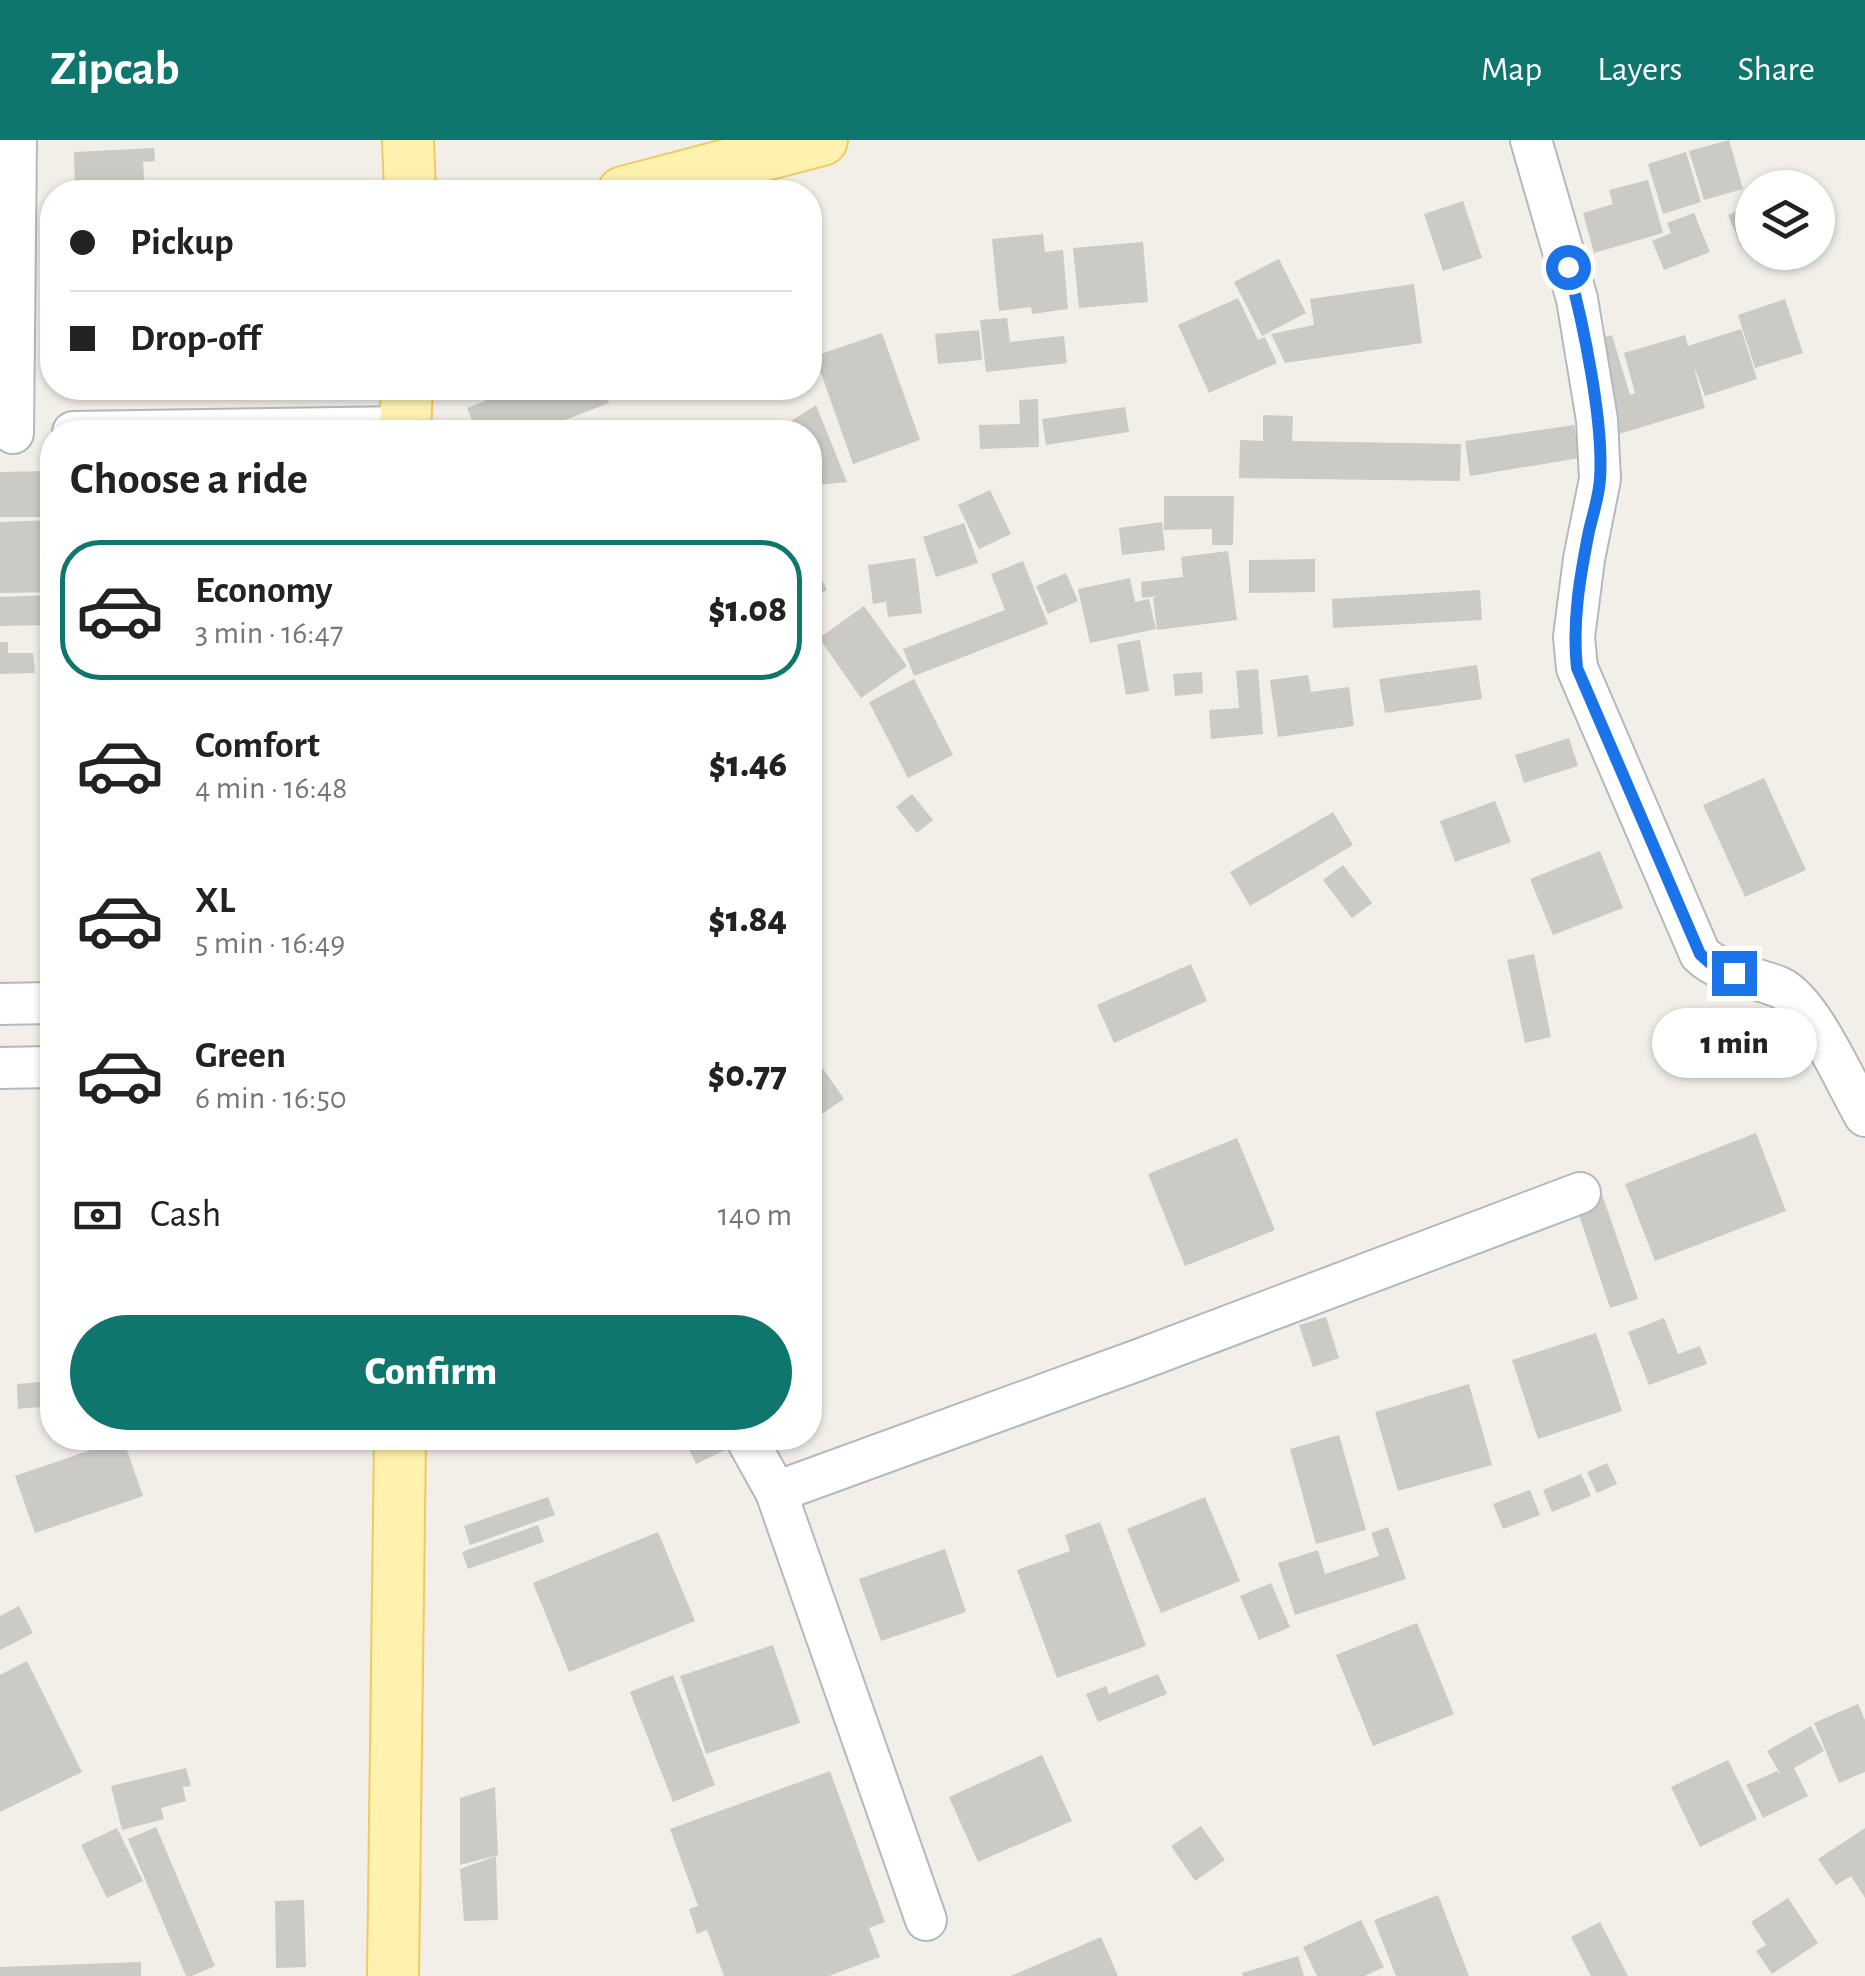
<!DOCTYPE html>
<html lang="en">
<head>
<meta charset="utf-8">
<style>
	body { margin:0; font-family:"Alegreya Sans",sans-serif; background:#f6f6f6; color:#222; height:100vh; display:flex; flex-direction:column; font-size:38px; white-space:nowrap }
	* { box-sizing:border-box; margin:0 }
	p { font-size:32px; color:#767676 }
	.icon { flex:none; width:55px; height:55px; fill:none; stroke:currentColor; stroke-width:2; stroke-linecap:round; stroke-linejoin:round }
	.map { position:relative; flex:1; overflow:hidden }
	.panel { position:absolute; left:40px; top:280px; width:782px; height:1030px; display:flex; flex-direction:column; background:#fff; border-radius:40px; box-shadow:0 2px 8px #0004 }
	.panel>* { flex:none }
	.top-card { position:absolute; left:40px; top:40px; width:782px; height:220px; border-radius:40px; box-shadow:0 2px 8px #0004; display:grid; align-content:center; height:220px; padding:0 30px; background:#fff }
	.buttons { position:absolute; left:1735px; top:30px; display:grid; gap:20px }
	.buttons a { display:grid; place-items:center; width:100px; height:100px; border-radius:50%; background:#fff; box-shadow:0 2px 8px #0004; font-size:50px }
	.end { position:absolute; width:45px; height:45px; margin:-22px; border:12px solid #1a73e8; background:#fff; box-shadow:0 0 0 5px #fff }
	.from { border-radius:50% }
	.bubble { position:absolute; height:70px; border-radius:35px; background:#fff; box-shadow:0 2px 8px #0004; font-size:32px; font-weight:800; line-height:70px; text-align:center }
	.top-card b { display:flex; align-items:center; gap:35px; height:95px; font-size:38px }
	.top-card b+b { border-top:2px solid #e0e0e0 }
	.top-card i { width:25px; height:25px; background:#222 }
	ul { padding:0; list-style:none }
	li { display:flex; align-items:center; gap:30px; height:140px; margin:0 20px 15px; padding:0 10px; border:5px solid transparent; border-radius:40px }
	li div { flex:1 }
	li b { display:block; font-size:38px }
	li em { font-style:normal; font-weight:800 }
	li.active { border-color:#0f766e }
	li>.icon { width:90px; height:90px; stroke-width:1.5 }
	h2 { padding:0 30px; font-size:45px; line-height:120px }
	.pay { display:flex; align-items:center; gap:25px; height:110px; padding:0 30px; font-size:38px }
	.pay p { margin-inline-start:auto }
	.cta { display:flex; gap:20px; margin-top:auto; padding:20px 30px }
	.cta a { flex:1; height:115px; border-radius:60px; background:#0f766e; color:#fff; font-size:40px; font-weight:800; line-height:115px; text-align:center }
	header { display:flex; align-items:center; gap:60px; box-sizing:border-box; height:140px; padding:0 50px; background:#0f766e; color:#fff }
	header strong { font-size:48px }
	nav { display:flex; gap:55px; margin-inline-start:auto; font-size:35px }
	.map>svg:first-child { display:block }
	.building { fill:#cccac5 }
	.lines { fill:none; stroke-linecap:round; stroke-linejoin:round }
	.minor-casing { stroke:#b5b8bc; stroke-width:44 }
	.major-casing { stroke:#f2c960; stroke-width:54 }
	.minor { stroke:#fff; stroke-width:40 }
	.major { stroke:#fff2af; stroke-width:50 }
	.route { stroke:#1a73e8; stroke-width:12 }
</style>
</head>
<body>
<header>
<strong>Zipcab</strong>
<nav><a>Map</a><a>Layers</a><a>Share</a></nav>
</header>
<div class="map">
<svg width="1865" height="1836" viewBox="0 0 1865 1836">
	<rect width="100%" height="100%" fill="#f1efe8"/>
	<g class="building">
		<polygon points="1729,0 1743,49 1704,60 1689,11"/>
		<polygon points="154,8 155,21 143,22 145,52 75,52 74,12"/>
		<polygon points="1686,12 1701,62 1663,74 1648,24"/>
		<polygon points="1648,40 1663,93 1594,113 1583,73 1613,64 1609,50"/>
		<polygon points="1463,61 1482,118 1443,131 1424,74"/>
		<polygon points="1752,65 1752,101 1741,106 1728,75"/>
		<polygon points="1694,73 1710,112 1664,130 1652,101 1671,93 1667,83"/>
		<polygon points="1043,94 1045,112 1063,110 1068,169 1032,174 1031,167 999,171 992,99"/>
		<polygon points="1143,102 1148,162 1079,168 1073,108"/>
		<polygon points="1279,119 1306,173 1262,196 1234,142"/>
		<polygon points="1414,144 1422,203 1285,223 1271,194 1314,185 1310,159"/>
		<polygon points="1238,158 1258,200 1265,197 1277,223 1209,253 1178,185"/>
		<polygon points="1785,159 1803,213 1755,228 1738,175"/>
		<polygon points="1007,178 1010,202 1064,196 1067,223 986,232 980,180"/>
		<polygon points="1741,189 1757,239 1705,256 1693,224 1705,268 1619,294 1594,200 1612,195 1630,255 1635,253 1624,213 1685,195 1688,206"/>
		<polygon points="979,190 982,220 938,224 935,194"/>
		<polygon points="882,193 920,300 853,324 815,216"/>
		<polygon points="249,248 306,248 305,260 249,259"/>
		<polygon points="518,248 603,248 609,263 560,282 564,292 477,292 467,268"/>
		<polygon points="1038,259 1039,307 980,309 979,285 1020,284 1019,260"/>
		<polygon points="816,265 847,342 810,346 810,292 774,292"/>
		<polygon points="1125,267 1129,292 1046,305 1042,279"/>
		<polygon points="1263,275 1293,276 1292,301 1461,304 1460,341 1239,338 1240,300 1263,301"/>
		<polygon points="1574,285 1580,318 1470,336 1465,301"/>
		<polygon points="52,331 52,377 0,377 0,332"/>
		<polygon points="990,350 1011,394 979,409 958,365"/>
		<polygon points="1164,356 1234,356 1233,405 1212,405 1212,389 1164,390"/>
		<polygon points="52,380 52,452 0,453 0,382"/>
		<polygon points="1162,382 1165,410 1122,415 1119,388"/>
		<polygon points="964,383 978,423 936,437 923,397"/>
		<polygon points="1228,411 1237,480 1157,490 1153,458 1158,456 1142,458 1141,442 1183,437 1181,417"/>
		<polygon points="915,418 922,473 888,477 886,462 873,464 868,425"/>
		<polygon points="1315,419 1315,452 1249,453 1249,420"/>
		<polygon points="1023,421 1048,484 914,536 903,509 1005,470 991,434"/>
		<polygon points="813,422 827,450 810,459 810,423"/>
		<polygon points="1066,433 1078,461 1048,474 1036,446"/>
		<polygon points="1130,438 1135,462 1149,459 1156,489 1090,503 1078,449"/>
		<polygon points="1480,450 1482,480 1333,488 1332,459"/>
		<polygon points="52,455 52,485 0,486 0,457"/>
		<polygon points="864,466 907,526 861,558 819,498"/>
		<polygon points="1140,500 1149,551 1126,555 1117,504"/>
		<polygon points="0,502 8,502 8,513 33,513 35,533 0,534"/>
		<polygon points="1477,525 1482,559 1385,573 1379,539"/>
		<polygon points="1258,529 1263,594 1211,599 1209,570 1239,568 1236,531"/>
		<polygon points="1202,532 1203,553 1175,556 1173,534"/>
		<polygon points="1308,535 1311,552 1349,547 1354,586 1278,597 1270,540"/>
		<polygon points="914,539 953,615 908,638 869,562"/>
		<polygon points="1569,598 1578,626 1524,643 1515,615"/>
		<polygon points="1764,638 1806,730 1745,757 1703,665"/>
		<polygon points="912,654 933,680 917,693 896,667"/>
		<polygon points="1495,661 1511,702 1455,722 1440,681"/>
		<polygon points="1333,672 1353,705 1250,766 1230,732"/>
		<polygon points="1600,711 1623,768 1553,795 1530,739"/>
		<polygon points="1343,725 1372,763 1352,778 1323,740"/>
		<polygon points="1534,814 1551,897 1525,903 1507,820"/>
		<polygon points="1191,824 1207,861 1114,903 1097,865"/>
		<polygon points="810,910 844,959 810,982"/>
		<polygon points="1756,993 1786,1071 1655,1121 1625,1044"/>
		<polygon points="1237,998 1275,1090 1185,1126 1148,1034"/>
		<polygon points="1602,1054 1638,1159 1610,1168 1575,1063"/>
		<polygon points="1326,1177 1339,1218 1313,1227 1299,1185"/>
		<polygon points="1664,1178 1678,1214 1700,1206 1707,1224 1649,1245 1628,1192"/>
		<polygon points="1596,1193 1622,1271 1538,1299 1512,1220"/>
		<polygon points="52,1241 52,1266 18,1269 17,1244"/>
		<polygon points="1469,1244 1492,1325 1398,1351 1375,1272"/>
		<polygon points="1339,1295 1366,1390 1316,1404 1290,1309"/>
		<polygon points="702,1298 724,1298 729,1308 696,1324 687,1305"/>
		<polygon points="123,1299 143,1356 35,1393 15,1336"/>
		<polygon points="1607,1323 1617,1344 1597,1353 1587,1332"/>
		<polygon points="1581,1334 1591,1356 1552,1372 1543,1350"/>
		<polygon points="1530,1350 1540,1375 1503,1389 1493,1364"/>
		<polygon points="548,1357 555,1375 470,1405 464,1386"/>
		<polygon points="1205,1357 1240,1441 1161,1473 1127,1389"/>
		<polygon points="1100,1382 1146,1506 1057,1538 1017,1430 1070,1411 1065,1395"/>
		<polygon points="538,1385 544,1402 468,1429 462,1412"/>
		<polygon points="1388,1387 1406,1439 1295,1475 1278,1423 1318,1410 1325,1434 1379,1416 1371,1393"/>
		<polygon points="658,1392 695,1481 569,1532 533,1443"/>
		<polygon points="945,1409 966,1472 881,1501 859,1439"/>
		<polygon points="1271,1443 1290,1487 1259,1500 1240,1456"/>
		<polygon points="19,1466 33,1493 0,1510 0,1476"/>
		<polygon points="1417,1483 1454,1574 1373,1606 1336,1515"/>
		<polygon points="773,1505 800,1583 706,1614 680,1536"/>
		<polygon points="27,1521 82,1632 0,1672 0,1535"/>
		<polygon points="1158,1534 1167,1554 1098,1582 1086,1554 1106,1546 1109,1554"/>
		<polygon points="673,1535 715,1645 673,1662 630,1552"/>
		<polygon points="1858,1564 1865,1580 1865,1632 1839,1643 1814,1583"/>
		<polygon points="1811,1586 1824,1611 1794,1628 1808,1656 1763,1678 1746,1645 1777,1631 1781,1635 1767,1611"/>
		<polygon points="1042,1615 1072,1681 978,1722 949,1657"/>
		<polygon points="1728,1620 1757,1679 1700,1707 1671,1647"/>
		<polygon points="186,1628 191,1646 183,1647 186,1661 161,1668 164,1679 122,1690 111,1646"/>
		<polygon points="830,1631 885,1782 869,1788 880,1817 829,1836 724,1836 707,1790 697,1794 689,1769 698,1766 670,1689"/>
		<polygon points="495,1647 498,1715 460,1725 460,1658"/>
		<polygon points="1201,1686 1225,1720 1195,1741 1171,1706"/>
		<polygon points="156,1687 215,1826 192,1836 186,1836 128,1699"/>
		<polygon points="117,1688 143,1741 107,1758 81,1705"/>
		<polygon points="1865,1688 1865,1758 1851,1736 1836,1745 1818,1719"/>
		<polygon points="496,1716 498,1780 464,1781 460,1729"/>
		<polygon points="1438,1755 1469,1836 1396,1836 1374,1780"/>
		<polygon points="1788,1758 1818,1803 1772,1834 1756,1811 1766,1805 1751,1782"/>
		<polygon points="304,1760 306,1827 276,1828 275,1761"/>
		<polygon points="1361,1780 1384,1827 1365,1836 1317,1836 1303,1807"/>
		<polygon points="1600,1782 1628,1836 1591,1836 1571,1797"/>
		<polygon points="1101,1797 1118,1836 1011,1836"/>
		<polygon points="1298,1816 1304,1836 1243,1836 1242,1833"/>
		<polygon points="141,1822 141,1836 0,1836 0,1827"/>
	</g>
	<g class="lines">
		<defs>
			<g id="minor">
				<path d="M1531 0 1577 159 1597 280 1600 339 1584 419 1574 497 1577 528 1700 814C1722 835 1752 836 1779 847 1811 861 1846 944 1865 976"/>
				<polyline points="73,292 405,287"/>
				<polyline points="13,293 16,0"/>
				<polyline points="0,864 52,863"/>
				<polyline points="0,928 52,927"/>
				<polyline points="746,1298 776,1352 926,1780"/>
				<polyline points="776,1352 1141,1219 1580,1053"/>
			</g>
			<g id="major">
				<polyline points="408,0 410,52"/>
				<polyline points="623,52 822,0"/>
				<polyline points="405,292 407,248"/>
				<polyline points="393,1836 400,1298"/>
			</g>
		</defs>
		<use href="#minor" class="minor-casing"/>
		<use href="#major" class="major-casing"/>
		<use href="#minor" class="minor"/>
		<use href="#major" class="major"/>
	</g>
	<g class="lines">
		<path class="route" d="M1568 127C1583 182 1604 282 1600 339 1599 356 1593 374 1589 391 1580 436 1572 482 1577 528L1700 814 1710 823 1734 833"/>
	</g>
</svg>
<div class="buttons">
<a><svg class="icon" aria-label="layers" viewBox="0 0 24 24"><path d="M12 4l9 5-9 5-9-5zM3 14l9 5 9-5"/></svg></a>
</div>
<i class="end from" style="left:1568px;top:127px"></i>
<i class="end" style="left:1734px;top:833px"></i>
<div class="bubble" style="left:1652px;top:868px;width:165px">1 min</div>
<div class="top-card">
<b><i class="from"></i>Pickup</b>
<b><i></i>Drop-off</b>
</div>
<section class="panel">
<h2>Choose a ride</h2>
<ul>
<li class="active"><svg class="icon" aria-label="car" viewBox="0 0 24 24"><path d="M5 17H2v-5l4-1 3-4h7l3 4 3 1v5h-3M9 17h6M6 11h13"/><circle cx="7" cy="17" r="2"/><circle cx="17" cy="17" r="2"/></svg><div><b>Economy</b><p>3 min · 16:47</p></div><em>$1.08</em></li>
<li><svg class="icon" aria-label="car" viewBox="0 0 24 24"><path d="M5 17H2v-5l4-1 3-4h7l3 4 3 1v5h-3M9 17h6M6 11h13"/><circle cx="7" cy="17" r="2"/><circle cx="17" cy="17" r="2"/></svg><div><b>Comfort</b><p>4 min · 16:48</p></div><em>$1.46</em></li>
<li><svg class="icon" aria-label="car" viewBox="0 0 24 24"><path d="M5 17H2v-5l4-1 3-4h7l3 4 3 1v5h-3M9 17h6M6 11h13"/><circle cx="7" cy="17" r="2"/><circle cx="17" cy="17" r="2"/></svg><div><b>XL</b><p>5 min · 16:49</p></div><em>$1.84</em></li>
<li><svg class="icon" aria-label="car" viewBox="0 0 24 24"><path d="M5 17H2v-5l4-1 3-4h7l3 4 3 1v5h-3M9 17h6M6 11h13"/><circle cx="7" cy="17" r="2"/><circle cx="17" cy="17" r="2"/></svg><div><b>Green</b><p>6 min · 16:50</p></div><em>$0.77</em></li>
</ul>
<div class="pay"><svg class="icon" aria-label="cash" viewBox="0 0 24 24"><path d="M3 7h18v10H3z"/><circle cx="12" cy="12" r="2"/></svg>Cash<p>140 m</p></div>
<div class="cta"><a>Confirm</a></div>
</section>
</div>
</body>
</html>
